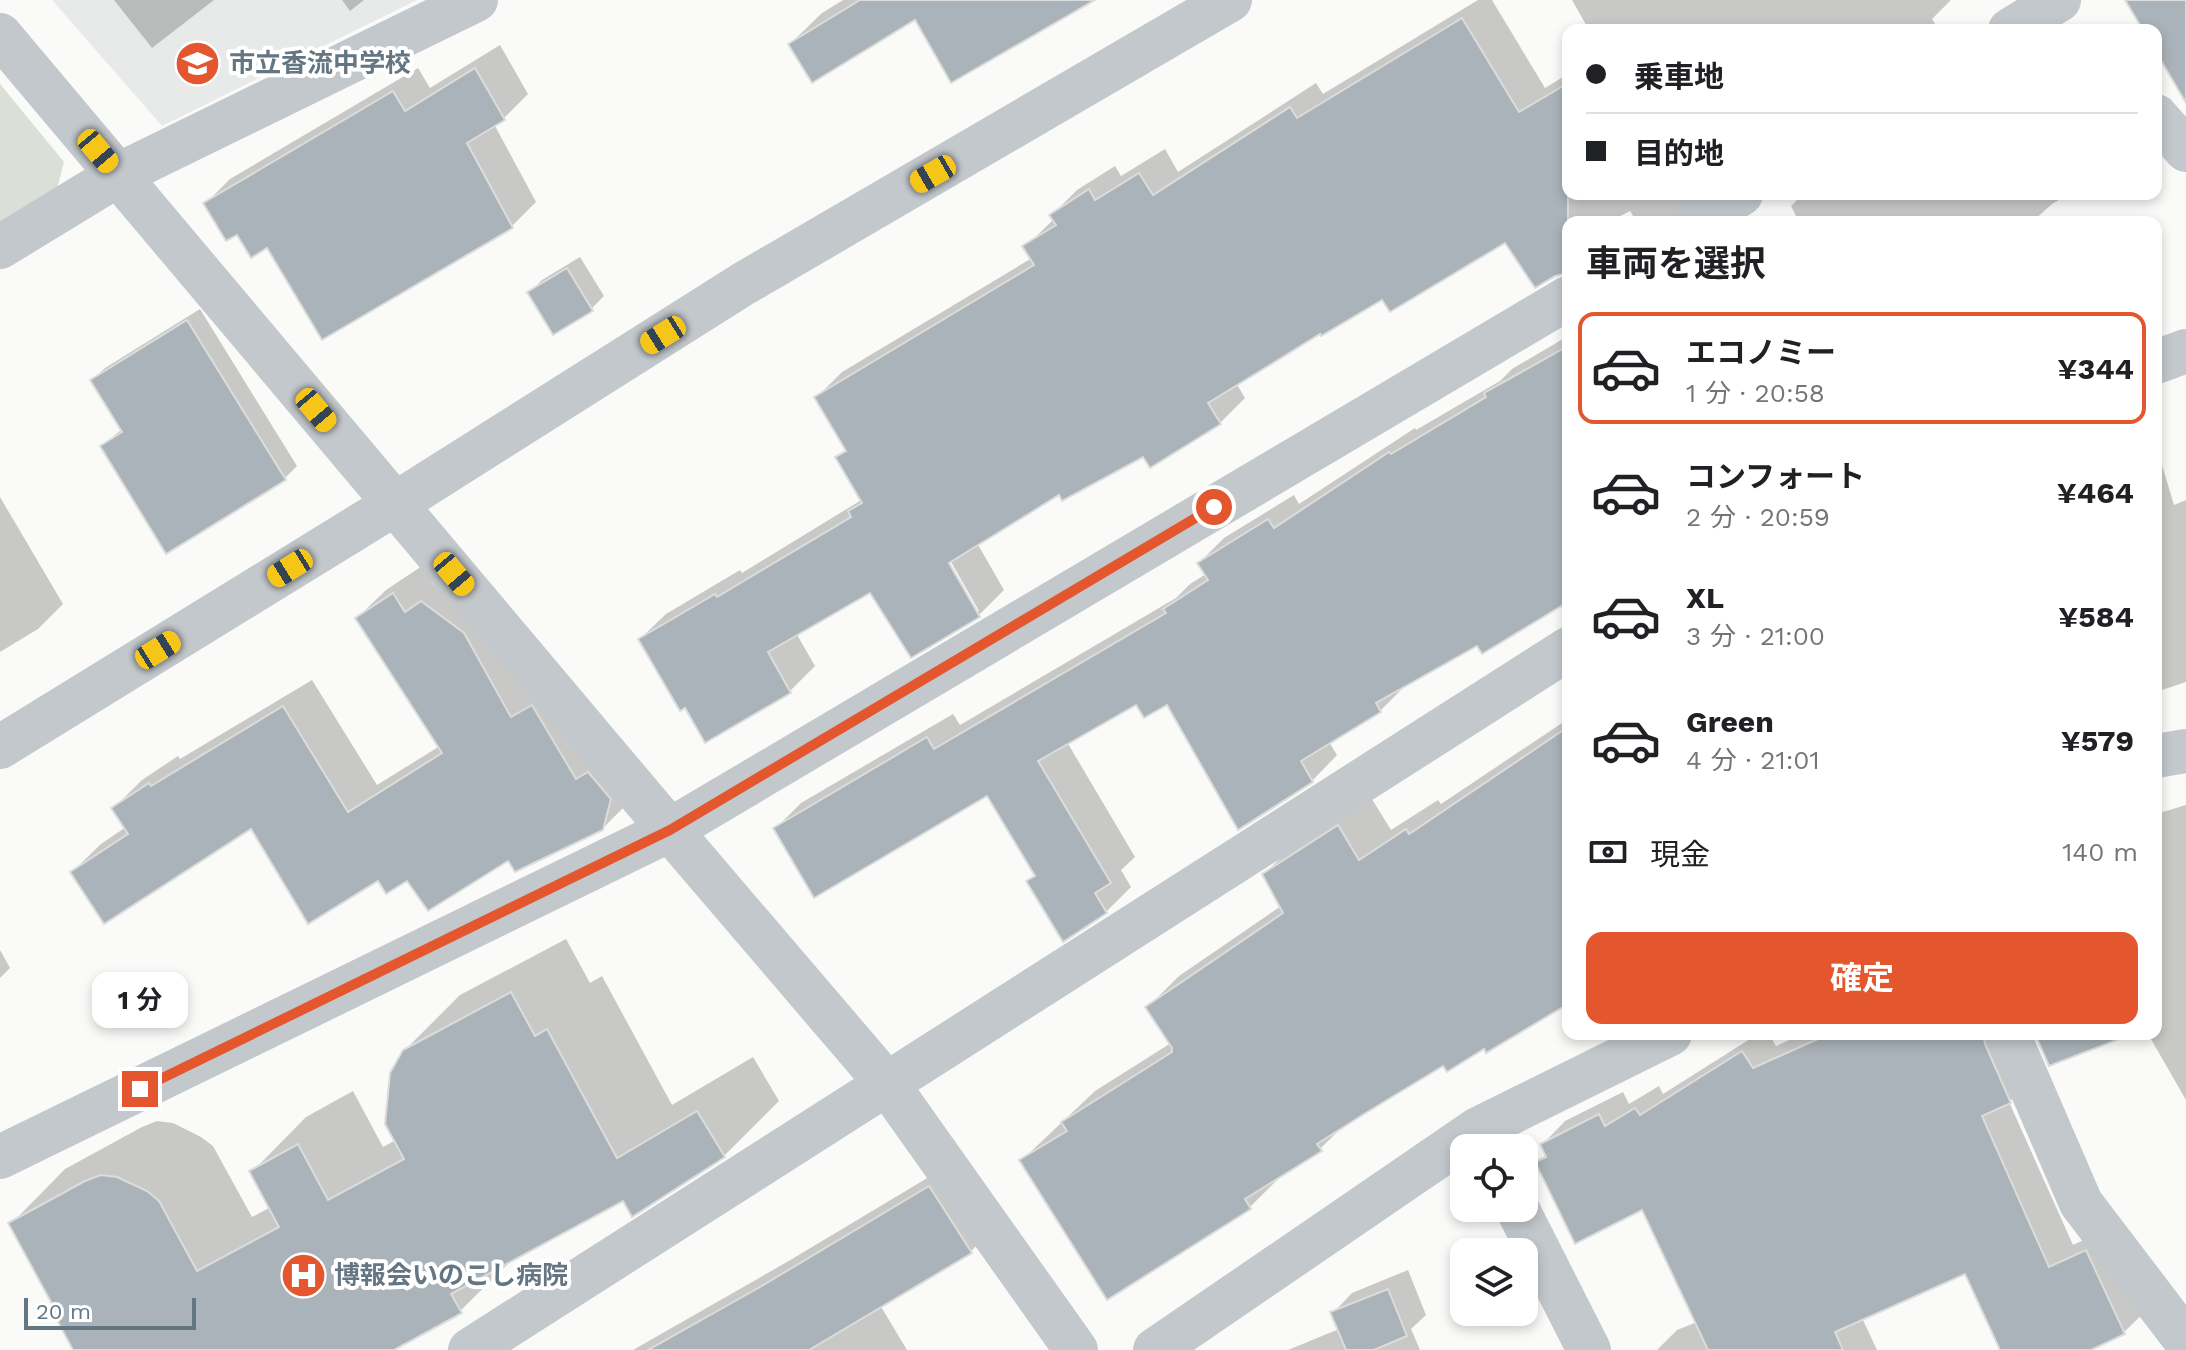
<!DOCTYPE html>
<html lang="ja">
<head>
<meta charset="utf-8">
<style>
	body { margin:0; font-family:"Work Sans","Noto Sans JP",sans-serif; background:#f2f2f2; color:#202124; height:100vh; display:flex; flex-direction:column; font-size:30px; white-space:nowrap }
	* { box-sizing:border-box; margin:0 }
	p { font-size:26px; color:#757577 }
	.icon { flex:none; width:44px; height:44px; fill:none; stroke:currentColor; stroke-width:2; stroke-linecap:round; stroke-linejoin:round }
	.map { position:relative; flex:1; overflow:hidden }
	.sheet { position:absolute; left:1562px; top:216px; width:600px; height:824px; display:flex; flex-direction:column; background:#fff; border-radius:16px; box-shadow:0 4px 12px #0003 }
	.sheet>* { flex:none }
	.top-card { position:absolute; left:1562px; top:24px; width:600px; height:176px; border-radius:16px; box-shadow:0 4px 12px #0003; display:grid; align-content:center; height:176px; padding:0 24px; background:#fff }
	.controls { position:absolute; left:1450px; top:1134px; display:grid; gap:16px }
	.controls a { display:grid; place-items:center; width:88px; height:88px; border-radius:16px; background:#fff; box-shadow:0 4px 12px #0003; font-size:40px }
	.scale { position:absolute; left:24px; bottom:20px; width:172px; box-sizing:border-box; padding-left:8px; border:4px solid #657683; border-top:0; font-size:22px; line-height:28px; white-space:nowrap; color:#657683; -webkit-text-stroke:6px #fff; paint-order:stroke }
	.end { position:absolute; width:36px; height:36px; margin:-18px; border:10px solid #e4572e; background:#fff; box-shadow:0 0 0 4px #fff }
	.from { border-radius:50% }
	.bubble { position:absolute; height:56px; border-radius:16px; background:#fff; box-shadow:0 4px 12px #0003; font-size:26px; font-weight:700; line-height:56px; text-align:center }
	.car { position:absolute; width:24px; height:48px; margin:-24px -12px; border-radius:10px; box-shadow:0 0 6px 2px #0007; background:linear-gradient(#f5c518 24%,#345 0 40%,#f5c518 0 76%,#345 0 86%,#f5c518 0) }
	.top-card b { display:flex; align-items:center; gap:28px; height:76px; font-size:30px }
	.top-card b+b { border-top:2px solid #e0e0e0 }
	.top-card i { width:20px; height:20px; background:#202124 }
	ul { padding:0; list-style:none }
	li { display:flex; align-items:center; gap:24px; height:112px; margin:0 16px 12px; padding:0 8px; border:4px solid transparent; border-radius:16px }
	li div { flex:1 }
	li b { display:block; font-size:30px }
	li em { font-style:normal; font-weight:700 }
	li.active { border-color:#e4572e }
	li>.icon { width:72px; height:72px; stroke-width:1.5 }
	h2 { padding:0 24px; font-size:36px; line-height:96px }
	.pay { display:flex; align-items:center; gap:20px; height:88px; padding:0 24px; font-size:30px }
	.pay p { margin-inline-start:auto }
	.cta { display:flex; gap:16px; margin-top:auto; padding:16px 24px }
	.cta a { flex:1; height:92px; border-radius:16px; background:#e4572e; color:#fff; font-size:32px; font-weight:700; line-height:92px; text-align:center }
	.map>svg:first-child { display:block }
	.built { fill:#e8e9e9 }
	.green { fill:#dadfd7 }
	.shadow { fill:#0003; fill-rule:evenodd }
	.building { fill:#aab3b9; stroke:#dcdcda; stroke-width:2 }
	.lines { fill:none; stroke-linecap:round; stroke-linejoin:round }
	.minor { stroke:#c3c8cc; stroke-width:44 }
	.route { stroke:#e4572e; stroke-width:10 }
	.labels { text-anchor:middle; stroke-width:8; stroke-linejoin:round; paint-order:stroke }
	.poi-label { font-size:26px; font-weight:bold; fill:#657683; stroke:#fff; text-anchor:start }
</style>
</head>
<body>
<div class="map">
<svg width="2186" height="1350" viewBox="0 0 2186 1350">
	<rect width="100%" height="100%" fill="#fafaf8"/>
	<polygon class="built" points="52,0 417,0 162,126"/>
	<polygon class="green" points="0,84 64,162 57,189 0,224"/>
	<g class="shadow">
		<polygon points="114,0 214,0 152,48"/>
		<polygon points="342,0 364,0 350,11"/>
		<polygon points="843,0 1078,0 916,18 790,44 822,13"/>
		<path d="M1478 0H1492L1545 88 1568 74V194H1695L1698 209 1719 222H1637L1630 211 1609 222H1568V244L1506 240 1383 297 1321 331 1236 383 1245 398 1220 423 1060 492 977 543 1004 590 979 615 871 590 796 633 815 666 790 691 706 740 640 639 666 614 740 570 742 573 863 499 838 457 847 448 817 397 842 372 1032 258 1025 247 1054 219 1052 215 1077 190 1115 166 1121 176 1165 149 1178 172 1316 83 1323 94ZM946 553 979 611H975L942 555Z"/>
		<polygon points="1572,0 1951,0 1932,19 1939,30 1589,30"/>
		<polygon points="500,45 528,94 504,118 494,124 536,202 512,226 268,246 237,232 206,203 230,179 418,68 430,88"/>
		<polygon points="1803,194 2069,194 2052,204 2032,222 1799,222 1791,206"/>
		<polygon points="580,257 604,296 591,309 529,293 542,280"/>
		<polygon points="200,309 297,466 284,479 102,446 122,429 92,380 105,368"/>
		<polygon points="1568,336 1568,594 1405,686 1380,711 1329,742 1337,755 1312,781 1167,702 1136,702 1067,742 1135,857 1121,870 1131,887 1106,912 1029,881 1036,874 988,794 776,828 801,803 953,714 960,725 1176,598 1190,584 1206,574 1199,563 1224,538 1294,495 1299,504 1415,428 1416,430 1500,381 1512,369"/>
		<polygon points="2156,445 2174,505 2186,500 2186,682 2156,692"/>
		<polygon points="0,497 63,604 38,629 0,652"/>
		<polygon points="422,566 434,585 450,574 631,800 602,829 509,858 408,878 379,878 252,826 72,872 101,844 126,827 114,808 142,780 178,756 180,759 312,680 377,785 440,746 357,618 386,590"/>
		<polygon points="1568,719 1568,1006 1566,1003 1484,1046 1443,1063 1346,1123 1320,1149 1281,1176 1250,1207 1107,1297 1022,1160 1095,1091 1171,1043 1148,1007 1179,976 1281,906 1264,874 1296,843 1370,796 1391,830 1438,800 1441,804"/>
		<polygon points="2186,805 2186,1100 2148,1034 2156,1034 2156,814"/>
		<polygon points="566,939 590,983 602,976 672,1105 753,1057 779,1101 724,1156 623,1198 515,1257 460,1311 389,1350 75,1350 60,1314 11,1224 65,1169 142,1127 157,1121 173,1123 201,1137 213,1146 252,1217 271,1207 252,1172 306,1117 353,1091 383,1147 396,1140 404,1051 460,995"/>
		<polygon points="0,950 10,968 0,978"/>
		<polygon points="1758,1034 1769,1034 1776,1046 1803,1034 2014,1034 2033,1078 2009,1102 2073,1245 2109,1228 2148,1309 2124,1332 2088,1350 2002,1350 1966,1271 1862,1318 1877,1350 1657,1350 1677,1330 1697,1322 1643,1207 1537,1163 1547,1154 1542,1145 1565,1121 1623,1092 1629,1104 1659,1086 1663,1094"/>
		<polygon points="954,1162 996,1227 971,1251 880,1305 907,1350 633,1350 787,1262"/>
		<polygon points="1408,1270 1426,1315 1411,1329 1420,1350 1288,1350 1339,1329 1333,1313 1352,1293"/>
	</g>
	<g class="building">
		<polygon points="860,0 1095,0 951,83 915,20 812,83 788,44"/>
		<polygon points="2125,0 2186,0 2186,103 2156,52 2156,30 2143,30"/>
		<polygon points="1462,18 1519,112 1568,83 1568,273 1555,276 1535,288 1505,243 1390,312 1382,300 1321,336 1320,334 1208,403 1221,424 1150,468 1143,457 1062,501 1059,495 949,563 980,617 911,658 870,593 768,652 791,693 705,743 685,708 680,711 638,639 715,594 717,597 851,517 848,511 862,503 835,457 846,451 814,397 1034,265 1022,246 1056,225 1049,215 1089,189 1095,200 1139,173 1153,195 1290,107 1297,118"/>
		<polygon points="475,68 505,120 467,143 513,228 322,340 267,248 251,258 237,235 226,241 203,203 393,91 405,111"/>
		<polygon points="567,268 593,311 553,335 527,292"/>
		<polygon points="187,320 286,480 166,554 100,446 122,432 90,380"/>
		<polygon points="1568,346 1568,602 1482,654 1477,646 1376,703 1381,712 1301,761 1313,782 1238,830 1167,705 1144,718 1136,705 1038,761 1111,883 1095,893 1107,913 1063,942 1026,881 1035,876 987,796 814,898 773,828 927,737 934,749 1166,613 1163,609 1208,580 1197,563 1268,519 1274,528 1389,452 1391,454 1486,397 1484,393"/>
		<polygon points="393,593 405,612 421,601 464,633 511,717 532,705 576,779 588,772 611,799 603,830 515,872 508,861 428,911 407,881 386,894 378,881 308,924 251,829 104,924 70,872 128,834 111,808 149,783 151,786 283,706 348,812 442,753 355,618"/>
		<polygon points="1568,727 1568,1004 1486,1053 1484,1049 1447,1072 1443,1066 1364,1114 1317,1144 1322,1151 1245,1199 1251,1209 1107,1300 1019,1160 1067,1131 1061,1122 1172,1052 1172,1048 1145,1007 1283,913 1262,874 1338,825 1359,860 1406,829 1409,834"/>
		<polygon points="511,992 535,1036 547,1029 617,1158 697,1111 725,1157 632,1217 623,1201 451,1294 462,1313 394,1350 73,1350 55,1316 58,1315 8,1223 85,1181 101,1175 117,1177 147,1191 159,1201 197,1271 279,1227 249,1171 298,1144 328,1200 404,1159 385,1124 390,1073 403,1050"/>
		<polygon points="1829,1034 1983,1034 1985,1044 2011,1103 1982,1116 2049,1267 2086,1250 2125,1334 2091,1350 2000,1350 1965,1274 1835,1332 1843,1350 1708,1350 1642,1210 1575,1244 1535,1162 1546,1157 1540,1144 1599,1114 1605,1126 1635,1108 1640,1115 1742,1051 1753,1068"/>
		<polygon points="2035,1034 2121,1034 2122,1038 2049,1066"/>
		<polygon points="929,1186 972,1253 809,1350 648,1350 760,1287"/>
		<polygon points="1388,1289 1407,1336 1374,1350 1346,1350 1330,1312"/>
	</g>
	<g class="lines">
		<g class="minor">
			<polyline points="2010,30 2059,0"/>
			<polyline points="0,35 652,809 888,1085 1076,1350"/>
			<polyline points="2156,116 2186,150"/>
			<polyline points="1695,222 1741,194"/>
			<polyline points="0,247 118,175 476,0"/>
			<polyline points="2156,362 2186,351"/>
			<polyline points="0,747 395,504 743,284 1230,0"/>
			<polyline points="2156,756 2186,751"/>
			<polyline points="2008,1034 2081,1203 2186,1341"/>
			<polyline points="0,1157 670,830 1568,298"/>
			<polyline points="1517,1208 1589,1350"/>
			<polyline points="470,1350 1568,649"/>
			<polyline points="1155,1350 1478,1129 1670,1034"/>
		</g>
	</g>
	<g class="lines">
		<polyline class="route" points="140,1089 670,830 1214,507"/>
	</g>
	<defs>
		<symbol id="school-disc" viewBox="-11 -11 22 22"><circle r="9.5" fill="#e4572e" stroke="#fff"/><path d="M0-5L7-2L0 1L-7-2ZM-4 1L0 2.5L4 1V4Q0 6-4 4Z" fill="#fff"/></symbol>
		<symbol id="hospital-disc" viewBox="-11 -11 22 22"><circle r="9.5" fill="#e4572e" stroke="#fff"/><path d="M-5-5h3v3.5h4V-5h3V5h-3V1.5h-4V5h-3Z" fill="#fff"/></symbol>
	</defs>
	<g fill-rule="evenodd">
		<use href="#school-disc" x="172" y="38" width="51" height="51"/>
		<use href="#hospital-disc" x="278" y="1250" width="51" height="51"/>
	</g>
	<g class="labels">
		<g class="poi-label">
			<text x="229" y="72">市立香流中学校</text>
			<text x="334" y="1284">博報会いのこし病院</text>
		</g>
	</g>
</svg>
<div class="controls">
<a><svg class="icon" aria-label="locate" viewBox="0 0 24 24"><circle cx="12" cy="12" r="6"/><path d="M12 2v4M12 18v4M2 12h4M18 12h4"/></svg></a>
<a><svg class="icon" aria-label="layers" viewBox="0 0 24 24"><path d="M12 4l9 5-9 5-9-5zM3 14l9 5 9-5"/></svg></a>
</div>
<div class="scale">20 m</div>
<i class="end from" style="left:1214px;top:507px"></i>
<i class="end" style="left:140px;top:1089px"></i>
<div class="bubble" style="left:92px;top:972px;width:96px">1 分</div>
<i class="car" style="left:98px;top:151px;rotate:140deg"></i>
<i class="car" style="left:933px;top:174px;rotate:240deg"></i>
<i class="car" style="left:663px;top:335px;rotate:238deg"></i>
<i class="car" style="left:316px;top:410px;rotate:140deg"></i>
<i class="car" style="left:290px;top:568px;rotate:238deg"></i>
<i class="car" style="left:454px;top:574px;rotate:140deg"></i>
<i class="car" style="left:158px;top:650px;rotate:58deg"></i>
<div class="top-card">
<b><i class="from"></i>乗車地</b>
<b><i></i>目的地</b>
</div>
<section class="sheet">
<h2>車両を選択</h2>
<ul>
<li class="active"><svg class="icon" aria-label="car" viewBox="0 0 24 24"><path d="M5 17H2v-5l4-1 3-4h7l3 4 3 1v5h-3M9 17h6M6 11h13"/><circle cx="7" cy="17" r="2"/><circle cx="17" cy="17" r="2"/></svg><div><b>エコノミー</b><p>1 分 · 20:58</p></div><em>¥344</em></li>
<li><svg class="icon" aria-label="car" viewBox="0 0 24 24"><path d="M5 17H2v-5l4-1 3-4h7l3 4 3 1v5h-3M9 17h6M6 11h13"/><circle cx="7" cy="17" r="2"/><circle cx="17" cy="17" r="2"/></svg><div><b>コンフォート</b><p>2 分 · 20:59</p></div><em>¥464</em></li>
<li><svg class="icon" aria-label="car" viewBox="0 0 24 24"><path d="M5 17H2v-5l4-1 3-4h7l3 4 3 1v5h-3M9 17h6M6 11h13"/><circle cx="7" cy="17" r="2"/><circle cx="17" cy="17" r="2"/></svg><div><b>XL</b><p>3 分 · 21:00</p></div><em>¥584</em></li>
<li><svg class="icon" aria-label="car" viewBox="0 0 24 24"><path d="M5 17H2v-5l4-1 3-4h7l3 4 3 1v5h-3M9 17h6M6 11h13"/><circle cx="7" cy="17" r="2"/><circle cx="17" cy="17" r="2"/></svg><div><b>Green</b><p>4 分 · 21:01</p></div><em>¥579</em></li>
</ul>
<div class="pay"><svg class="icon" aria-label="cash" viewBox="0 0 24 24"><path d="M3 7h18v10H3z"/><circle cx="12" cy="12" r="2"/></svg>現金<p>140 m</p></div>
<div class="cta"><a>確定</a></div>
</section>
</div>
</body>
</html>
